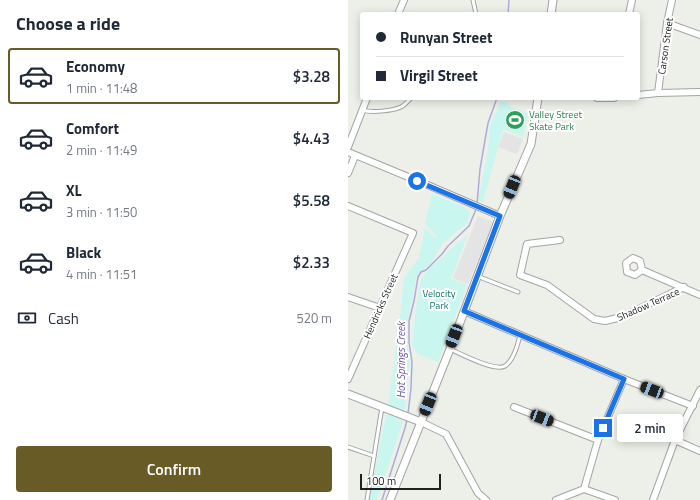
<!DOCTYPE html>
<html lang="en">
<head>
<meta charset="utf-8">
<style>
	body { margin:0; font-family:"Titillium Web",sans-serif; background:#f2f2f3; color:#1f2937; height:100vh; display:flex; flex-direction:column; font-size:15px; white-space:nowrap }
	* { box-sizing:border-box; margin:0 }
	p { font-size:13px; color:#747a83 }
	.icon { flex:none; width:22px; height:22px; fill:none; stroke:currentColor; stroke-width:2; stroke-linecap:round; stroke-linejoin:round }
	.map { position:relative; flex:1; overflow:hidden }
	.panel { display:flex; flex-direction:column; background:#fff; width:348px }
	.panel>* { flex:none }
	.banner { position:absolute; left:12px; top:12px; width:280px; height:88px; border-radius:4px; box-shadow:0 2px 10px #0003; display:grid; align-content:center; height:88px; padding:0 16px; background:#fff }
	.scale { position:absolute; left:12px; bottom:10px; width:81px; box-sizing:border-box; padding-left:4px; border:2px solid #202020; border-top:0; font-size:11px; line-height:14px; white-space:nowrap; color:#202020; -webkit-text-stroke:3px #fff; paint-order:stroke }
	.end { position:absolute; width:18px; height:18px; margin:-9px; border:5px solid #1a73e8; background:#fff; box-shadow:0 0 0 2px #fff }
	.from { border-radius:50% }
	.bubble { position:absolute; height:28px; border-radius:4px; background:#fff; box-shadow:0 2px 10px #0003; font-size:13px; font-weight:600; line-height:28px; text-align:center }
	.car { position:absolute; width:12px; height:24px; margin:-12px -6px; border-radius:5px; box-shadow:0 0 3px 1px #0007; background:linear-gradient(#222 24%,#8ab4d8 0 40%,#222 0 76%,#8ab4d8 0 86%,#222 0) }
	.banner b { display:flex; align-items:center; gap:14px; height:38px; font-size:15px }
	.banner b+b { border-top:1px solid #e0e1e3 }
	.banner i { width:10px; height:10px; background:#1f2937 }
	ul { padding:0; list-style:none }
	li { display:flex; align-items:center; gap:12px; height:56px; margin:0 8px 6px; padding:0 8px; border:2px solid transparent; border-radius:4px }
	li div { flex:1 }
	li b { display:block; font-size:15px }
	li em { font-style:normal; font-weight:600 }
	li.active { border-color:#685b25 }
	li>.icon { width:36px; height:36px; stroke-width:1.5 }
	h2 { padding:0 16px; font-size:18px; line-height:48px }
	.pay { display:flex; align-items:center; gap:10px; height:44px; padding:0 16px; font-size:15px }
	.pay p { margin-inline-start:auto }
	.button { display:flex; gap:8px; margin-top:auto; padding:8px 16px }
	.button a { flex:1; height:46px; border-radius:4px; background:#685b25; color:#fff; font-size:16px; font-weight:600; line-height:46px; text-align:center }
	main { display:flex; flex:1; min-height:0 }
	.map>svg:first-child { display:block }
	.park { fill:#c9f6ef }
	.parking { fill:#e4e4e4 }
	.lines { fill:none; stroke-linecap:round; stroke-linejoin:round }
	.stream { stroke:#acacda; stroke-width:1.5 }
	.service-casing { stroke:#a4a4a4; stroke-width:5 }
	.minor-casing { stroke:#a4a4a4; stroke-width:8 }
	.tertiary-casing { stroke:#a4a4a4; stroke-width:9 }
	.service { stroke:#fff; stroke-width:3 }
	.minor { stroke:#fff; stroke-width:6 }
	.tertiary { stroke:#fff; stroke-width:7 }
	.route { stroke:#1a73e8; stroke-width:5 }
	.labels { text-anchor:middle; stroke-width:4; stroke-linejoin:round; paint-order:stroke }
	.street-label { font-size:10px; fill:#202020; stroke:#fff }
	.leisure-label { font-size:10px; fill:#27864d; stroke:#fff; text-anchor:start }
	.park-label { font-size:10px; fill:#147869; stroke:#fff }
	.water-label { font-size:11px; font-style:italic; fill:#6a53aa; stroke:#fff }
</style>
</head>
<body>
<main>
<section class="panel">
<h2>Choose a ride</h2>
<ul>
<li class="active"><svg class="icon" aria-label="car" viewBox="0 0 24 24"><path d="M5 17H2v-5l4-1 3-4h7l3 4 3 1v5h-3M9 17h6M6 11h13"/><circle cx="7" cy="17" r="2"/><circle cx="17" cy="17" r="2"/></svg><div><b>Economy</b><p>1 min · 11:48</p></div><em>$3.28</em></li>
<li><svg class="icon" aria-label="car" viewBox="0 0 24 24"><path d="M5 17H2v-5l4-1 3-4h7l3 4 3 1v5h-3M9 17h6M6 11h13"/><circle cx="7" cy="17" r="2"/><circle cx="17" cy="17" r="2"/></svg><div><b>Comfort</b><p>2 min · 11:49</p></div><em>$4.43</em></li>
<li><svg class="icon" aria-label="car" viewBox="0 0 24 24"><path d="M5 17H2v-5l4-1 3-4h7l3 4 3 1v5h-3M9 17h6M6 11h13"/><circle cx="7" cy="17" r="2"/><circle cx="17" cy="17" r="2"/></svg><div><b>XL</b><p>3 min · 11:50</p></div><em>$5.58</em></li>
<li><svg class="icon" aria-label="car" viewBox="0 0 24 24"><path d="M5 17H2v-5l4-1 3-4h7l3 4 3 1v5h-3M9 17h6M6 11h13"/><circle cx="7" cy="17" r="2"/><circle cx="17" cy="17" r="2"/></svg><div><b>Black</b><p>4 min · 11:51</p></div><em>$2.33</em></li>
</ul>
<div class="pay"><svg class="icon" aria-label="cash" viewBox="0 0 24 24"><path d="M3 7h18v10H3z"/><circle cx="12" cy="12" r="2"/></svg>Cash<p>520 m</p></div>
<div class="button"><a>Confirm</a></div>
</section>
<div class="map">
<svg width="352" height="500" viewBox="0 0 352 500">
	<rect width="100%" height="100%" fill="#ecf0e8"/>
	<g class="park">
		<polygon points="153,101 162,105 161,109 162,107 180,113 175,137 155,129 135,202 130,200 140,150 142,126"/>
		<polygon points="84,194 114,206 122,212 119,223 95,243 83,263 69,275 58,328 62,363 56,412 40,406 50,336 56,278 71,258 77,228 87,238 89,237 77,224"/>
		<polygon points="120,234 103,279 119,285 90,362 70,354 64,344 67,316 73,279 81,269"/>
		<polygon points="38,415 44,415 55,421 29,500 21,500"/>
	</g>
	<g class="parking">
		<polygon points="156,132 175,139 169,154 150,147"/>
		<polygon points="130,216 145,222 120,284 105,278"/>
	</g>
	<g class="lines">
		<g class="stream">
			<polyline points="160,14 161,0"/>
			<polyline points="129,204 132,169 140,123 149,98"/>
			<polyline points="60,414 63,388 64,362 61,342 61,321 66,301 70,277 73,272 78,270 94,254 100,246 121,226 129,207"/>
			<polyline points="34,500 57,428 59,420"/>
		</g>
		<defs>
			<g id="service">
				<polyline points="125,0 128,14"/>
				<path d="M14 110C23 113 44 111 53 107 57 105 60 101 63 98"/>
				<polyline points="129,276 170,292"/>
				<path d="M102 349C113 354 147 372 157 366 166 360 170 344 172 335"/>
				<polyline points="0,447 26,456"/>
				<polyline points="19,500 34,407"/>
			</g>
			<g id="minor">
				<polyline points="50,14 56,0"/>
				<polyline points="281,14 284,0"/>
				<polyline points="319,23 352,35"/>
				<polyline points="310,93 319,23 324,0"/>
				<polyline points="290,95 310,93 352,92"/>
				<polyline points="249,98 266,98"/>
				<polyline points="0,147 19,98"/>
				<polyline points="0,152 82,186 152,216"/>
				<polyline points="0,173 7,156"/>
				<polyline points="0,206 65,233 0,379"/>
				<polyline points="212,240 179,244 172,275 199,285 246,319 257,321 274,317 336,287"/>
				<polygon points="285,258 292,261 294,270 287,275 279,272 278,263"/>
				<polyline points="294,270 352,295"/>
				<polyline points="0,297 32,308"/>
				<polyline points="116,311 276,379 345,406"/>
				<polyline points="166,407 250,440"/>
				<polyline points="73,422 98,434 130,493 138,500"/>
				<polyline points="327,440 352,451"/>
				<polyline points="236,489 250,440 276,379"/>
				<polyline points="208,500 236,489 267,500"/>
				<polyline points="305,500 327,440 352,390"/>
			</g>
			<g id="tertiary">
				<polyline points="203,14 205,0"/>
				<polyline points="0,394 73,422"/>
				<polyline points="42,500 102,349 152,216 183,144 190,98"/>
			</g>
		</defs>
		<use href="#service" class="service-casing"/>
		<use href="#minor" class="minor-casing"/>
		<use href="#tertiary" class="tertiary-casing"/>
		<use href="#service" class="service"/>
		<use href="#minor" class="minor"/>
		<use href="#tertiary" class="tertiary"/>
	</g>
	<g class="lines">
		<polyline class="route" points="69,181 152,216 116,311 276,379 255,428"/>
	</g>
	<defs>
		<symbol id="stadium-disc" viewBox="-11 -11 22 22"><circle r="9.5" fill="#2e9e5b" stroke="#fff"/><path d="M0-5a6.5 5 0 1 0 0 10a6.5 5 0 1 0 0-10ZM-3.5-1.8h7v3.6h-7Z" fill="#fff"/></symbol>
	</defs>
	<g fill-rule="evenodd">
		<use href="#stadium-disc" x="156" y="109" width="22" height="22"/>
	</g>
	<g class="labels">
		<g class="street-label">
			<text transform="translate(317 46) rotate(-82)" y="4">Carson Street</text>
			<text transform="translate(300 304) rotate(-24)" y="4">Shadow Terrace</text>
			<text transform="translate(32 306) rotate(-66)" y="4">Hendricks Street</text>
		</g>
		<g class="leisure-label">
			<text x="181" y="118">Valley Street<tspan x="181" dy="12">Skate Park</tspan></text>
		</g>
		<g class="park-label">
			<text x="91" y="297">Velocity<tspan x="91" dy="12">Park</tspan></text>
		</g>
		<g class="water-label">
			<text transform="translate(53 360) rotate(-90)" y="4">Hot Springs Creek</text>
		</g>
	</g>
</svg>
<div class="scale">100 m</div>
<i class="end from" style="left:69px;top:181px"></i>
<i class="end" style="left:255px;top:428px"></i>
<div class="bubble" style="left:269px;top:414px;width:66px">2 min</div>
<i class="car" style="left:164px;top:187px;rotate:202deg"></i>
<i class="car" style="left:106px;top:336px;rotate:201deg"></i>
<i class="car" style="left:304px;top:390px;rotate:291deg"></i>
<i class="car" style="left:80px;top:404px;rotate:202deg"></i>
<i class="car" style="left:194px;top:418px;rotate:111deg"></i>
<div class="banner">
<b><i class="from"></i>Runyan Street</b>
<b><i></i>Virgil Street</b>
</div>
</div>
</main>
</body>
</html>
